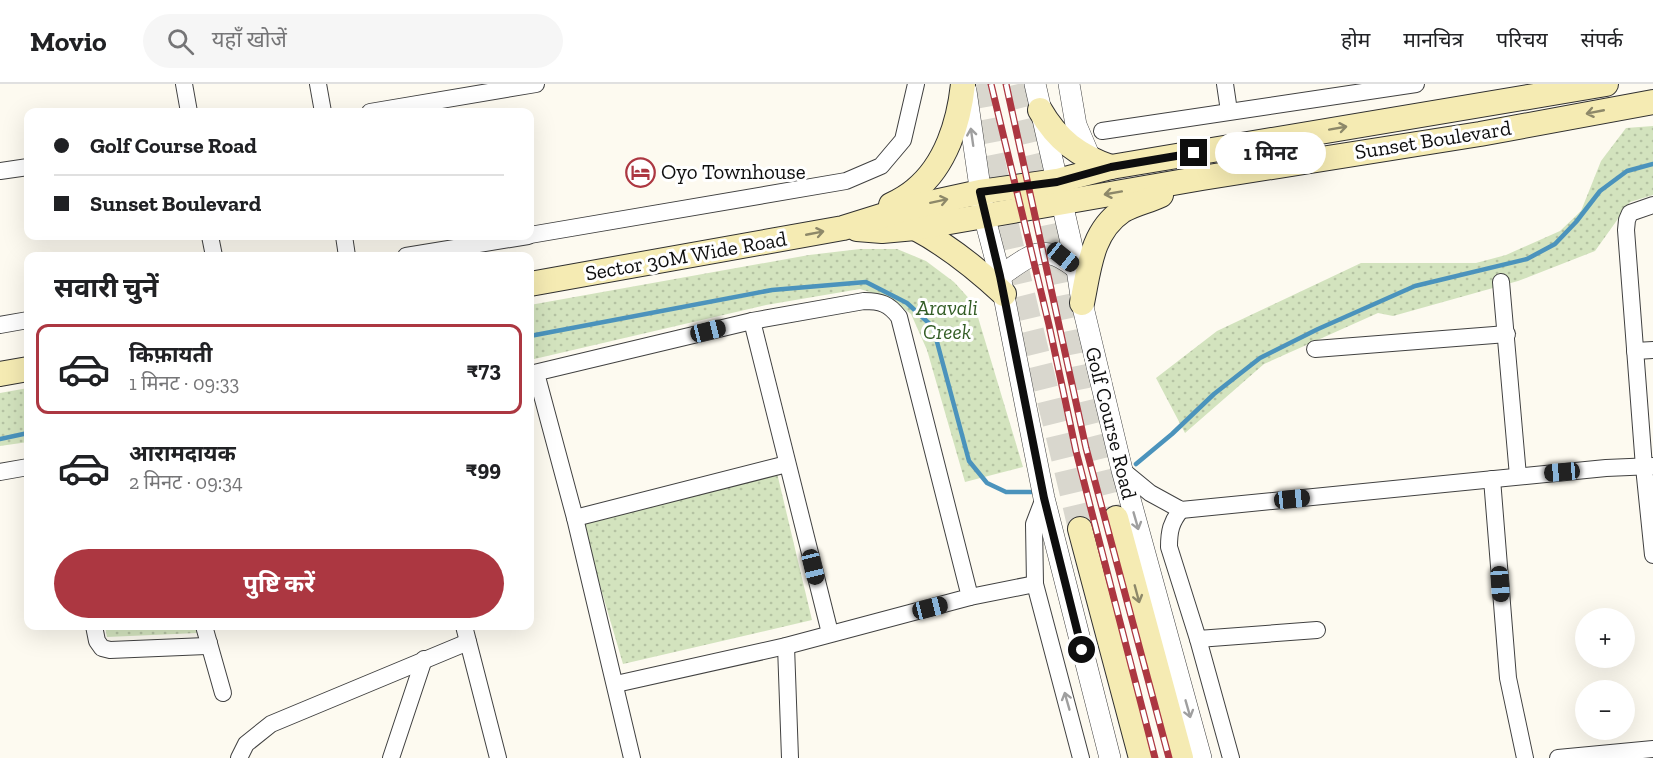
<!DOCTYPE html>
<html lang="hi">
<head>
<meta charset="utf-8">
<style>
	body { margin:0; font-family:"Zilla Slab","Noto Sans Devanagari",serif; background:#f6f6f6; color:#202124; height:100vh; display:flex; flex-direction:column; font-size:22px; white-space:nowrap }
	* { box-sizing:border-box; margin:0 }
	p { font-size:20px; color:#757577 }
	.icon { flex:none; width:33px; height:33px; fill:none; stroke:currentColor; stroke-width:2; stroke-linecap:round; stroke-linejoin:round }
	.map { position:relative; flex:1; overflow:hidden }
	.details { position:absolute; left:24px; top:168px; width:510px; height:378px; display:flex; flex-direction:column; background:#fff; border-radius:12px; box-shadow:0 6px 24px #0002 }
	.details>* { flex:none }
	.top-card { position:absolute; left:24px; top:24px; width:510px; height:132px; border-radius:12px; box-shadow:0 6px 24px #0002; display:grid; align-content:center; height:132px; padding:0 30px; background:#fff }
	.tools { position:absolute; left:1575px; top:524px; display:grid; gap:12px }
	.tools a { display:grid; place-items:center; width:60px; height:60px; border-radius:50%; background:#fff; box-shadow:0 6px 24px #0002; font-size:30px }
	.end { position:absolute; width:27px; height:27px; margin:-14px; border:8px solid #0e0e0e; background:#fff; box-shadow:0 0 0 3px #fff }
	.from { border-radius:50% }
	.bubble { position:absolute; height:42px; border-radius:21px; background:#fff; box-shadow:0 6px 24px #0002; font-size:20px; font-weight:700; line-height:42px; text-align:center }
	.car { position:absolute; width:18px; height:36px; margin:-18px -9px; border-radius:8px; box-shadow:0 0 4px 2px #0007; background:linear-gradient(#222 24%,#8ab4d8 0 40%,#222 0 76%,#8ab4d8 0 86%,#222 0) }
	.top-card b { display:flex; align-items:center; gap:21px; height:57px; font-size:22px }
	.top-card b+b { border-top:2px solid #e0e0e0 }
	.top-card i { width:15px; height:15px; background:#202124 }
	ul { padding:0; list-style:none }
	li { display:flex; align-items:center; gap:18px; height:90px; margin:0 12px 9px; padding:0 18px; border:3px solid transparent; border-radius:12px }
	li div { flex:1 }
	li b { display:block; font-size:22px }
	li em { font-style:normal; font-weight:700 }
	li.active { border-color:#ac3741 }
	li>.icon { width:54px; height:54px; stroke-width:1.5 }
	h2 { padding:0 30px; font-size:27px; line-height:72px }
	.action { display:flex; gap:12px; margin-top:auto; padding:12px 30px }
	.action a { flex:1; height:69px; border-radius:36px; background:#ac3741; color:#fff; font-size:24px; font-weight:700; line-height:69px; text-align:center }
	header { display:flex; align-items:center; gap:36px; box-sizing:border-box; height:84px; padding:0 30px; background:#fff; border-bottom:2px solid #e0e0e0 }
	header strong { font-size:28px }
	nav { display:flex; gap:33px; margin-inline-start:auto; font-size:21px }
	.search { width:420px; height:54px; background:#f6f6f6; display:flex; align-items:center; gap:15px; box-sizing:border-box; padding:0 21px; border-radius:33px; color:#757577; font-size:22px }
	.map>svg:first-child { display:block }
	.park { fill:url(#park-dots) }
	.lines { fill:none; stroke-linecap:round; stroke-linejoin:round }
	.stream { stroke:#4b93bc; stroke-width:4.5 }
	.secondary-tunnel { stroke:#d9d7ce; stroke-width:24; stroke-dasharray:24 12; stroke-linecap:butt }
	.minor-casing { stroke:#414141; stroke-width:18 }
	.tertiary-casing { stroke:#414141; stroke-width:22 }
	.secondary-casing { stroke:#303030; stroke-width:26 }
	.minor { stroke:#fff; stroke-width:16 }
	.tertiary { stroke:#fff; stroke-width:21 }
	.secondary { stroke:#f5ebb3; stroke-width:24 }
	.rail-casing { stroke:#ac3741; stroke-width:7 }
	.rail { stroke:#fff; stroke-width:4.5; stroke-dasharray:14; stroke-linecap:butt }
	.oneway { stroke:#8d8869 }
	.oneway2 { stroke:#9f9f9f }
	.route { stroke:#0e0e0e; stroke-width:8 }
	.labels { text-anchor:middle; stroke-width:6; stroke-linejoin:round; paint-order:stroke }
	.street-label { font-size:21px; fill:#0e0e0e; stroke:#fff }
	.poi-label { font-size:21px; fill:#0e0e0e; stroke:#fff; text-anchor:start }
	.park-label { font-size:21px; font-style:italic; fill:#335d26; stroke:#fff }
</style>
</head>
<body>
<header>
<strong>Movio</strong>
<div class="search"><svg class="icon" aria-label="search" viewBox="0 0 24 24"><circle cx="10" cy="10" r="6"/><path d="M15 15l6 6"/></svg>यहाँ खोजें</div>
<nav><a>होम</a><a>मानचित्र</a><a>परिचय</a><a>संपर्क</a></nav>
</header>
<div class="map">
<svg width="1653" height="674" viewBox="0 0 1653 674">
	<defs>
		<pattern id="park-dots" width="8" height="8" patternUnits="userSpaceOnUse" patternTransform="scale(1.5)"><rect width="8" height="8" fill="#d3e3be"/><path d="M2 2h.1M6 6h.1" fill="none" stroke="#b4c2a2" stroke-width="1.8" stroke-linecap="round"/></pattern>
	</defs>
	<rect width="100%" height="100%" fill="#fdfaf0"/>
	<g class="park">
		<polygon points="1653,42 1653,111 1630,118 1595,167 1518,197 1393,232 1378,229 1264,280 1185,349 1156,294 1217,247 1361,179 1476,179 1506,171 1560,147 1581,127 1601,77 1626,44"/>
		<polygon points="860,165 897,165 926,177 954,198 974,220 1023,383 965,398 927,266 911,230 889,214 860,205 766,221 530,276 530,221 809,171"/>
		<polygon points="28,304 28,358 0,362 0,309"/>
		<polygon points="777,389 812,536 623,580 582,440"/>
		<polygon points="105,542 195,542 197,549 107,553"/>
	</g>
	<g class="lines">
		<g class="stream">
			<polyline points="530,252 772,206 866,198 907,219 933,243 969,377 987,399 1006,408 1037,408"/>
			<polyline points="0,355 28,349"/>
			<polyline points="1136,380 1172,350 1214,310 1260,274 1318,245 1415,202 1527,175 1555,160 1576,138 1600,107 1627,87 1653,80"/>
		</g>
		<g class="secondary-tunnel">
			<path d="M979 0C1004 150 1046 297 1080 445"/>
			<polyline points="1018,0 1051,140 1086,313 1116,434"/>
		</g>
		<defs>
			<g id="minor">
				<polyline points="184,0 189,28"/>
				<polyline points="318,0 323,28"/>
				<polyline points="1225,0 1229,27"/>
				<polyline points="370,28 536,0"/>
				<polyline points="1102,47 1416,0"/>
				<polyline points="0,87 28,83"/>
				<polyline points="1653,121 1630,129 1627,136 1626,146 1644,383 1653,471"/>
				<polyline points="530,151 846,97 881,82 903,56 916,0"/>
				<polyline points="210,152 214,172"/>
				<polyline points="344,152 347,172"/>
				<polyline points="406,172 528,152"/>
				<polyline points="1501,198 1518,392"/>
				<polyline points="752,237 830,549"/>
				<polyline points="0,241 28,236"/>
				<polyline points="1315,265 1507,250"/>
				<polyline points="1635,267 1653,266"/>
				<polyline points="536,289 575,434 632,674"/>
				<path d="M530 290 752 237 864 217C881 217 889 220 899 233L970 513 786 562 616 600"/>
				<polyline points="1122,386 1150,409 1181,426 1606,384 1653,382"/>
				<polyline points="0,388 28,383"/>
				<polyline points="1492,395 1508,594 1525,674"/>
				<polyline points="1044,414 1034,440 1035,500 1081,674"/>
				<path d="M1181 426C1171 438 1169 447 1169 463L1198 555 1231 674"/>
				<polyline points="575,434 787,380"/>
				<polyline points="970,513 1035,500"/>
				<polyline points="94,542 97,557 102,564 110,566 206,562 209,559"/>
				<polyline points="204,542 223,609"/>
				<polyline points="464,542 498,674"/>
				<polyline points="1198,555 1317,546"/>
				<polyline points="786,562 790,674"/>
				<polyline points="239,674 246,660 271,640 468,558"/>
				<polyline points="391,674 424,575"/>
				<polyline points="1558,674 1653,665"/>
			</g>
			<g id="tertiary">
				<polyline points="1035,0 1077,185 1082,219 1122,386 1201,674"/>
				<polyline points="1069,0 1076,41 1091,76"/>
				<polyline points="966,7 984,131 1000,192 1044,414 1110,674"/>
				<path d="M1000 192C1031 171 1043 157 1077 185"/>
			</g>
			<g id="secondary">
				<path d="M1040 26C1057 56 1079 72 1111 83"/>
				<path d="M891 121C899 117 908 112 915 106 946 81 959 38 963 0"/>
				<path d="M915 144C949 162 976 184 1004 210"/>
				<polyline points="857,145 882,147 915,144 1202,94 1480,50 1653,18"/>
				<polyline points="530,200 843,144 907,124 980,108 1057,97 1111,83 1606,0"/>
				<path d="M1082 219C1089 186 1091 148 1122 127 1133 120 1149 117 1161 111"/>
				<polyline points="0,290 28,285"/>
				<polyline points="1116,434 1181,674"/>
				<polyline points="1080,445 1141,674"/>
			</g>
		</defs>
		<use href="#minor" class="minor-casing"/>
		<use href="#tertiary" class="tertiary-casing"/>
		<use href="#secondary" class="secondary-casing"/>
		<use href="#minor" class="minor"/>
		<use href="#tertiary" class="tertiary"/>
		<use href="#secondary" class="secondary"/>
		<defs>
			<g id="rail">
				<polyline points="991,0 1049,241 1076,367 1155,674"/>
				<polyline points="1006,0 1086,364 1169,674"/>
			</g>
		</defs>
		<use href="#rail" class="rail-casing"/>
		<use href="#rail" class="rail"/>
	</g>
	<defs><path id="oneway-shaft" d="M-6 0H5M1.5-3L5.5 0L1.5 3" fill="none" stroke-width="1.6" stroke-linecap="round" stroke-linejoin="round" transform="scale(1.5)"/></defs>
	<g class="oneway">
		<use href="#oneway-shaft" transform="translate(1595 28) rotate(169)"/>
		<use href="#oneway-shaft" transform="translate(1338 44) rotate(-10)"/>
		<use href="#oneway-shaft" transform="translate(1113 109) rotate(170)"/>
		<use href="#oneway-shaft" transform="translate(939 117) rotate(-12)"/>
		<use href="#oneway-shaft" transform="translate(815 149) rotate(-11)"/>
		<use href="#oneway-shaft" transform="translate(1137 510) rotate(75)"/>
	</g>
	<g class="oneway2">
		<use href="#oneway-shaft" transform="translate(972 53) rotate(-98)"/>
		<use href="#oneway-shaft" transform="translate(1136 437) rotate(74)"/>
		<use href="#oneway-shaft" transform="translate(1067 617) rotate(-106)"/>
		<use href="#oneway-shaft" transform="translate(1188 625) rotate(74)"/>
	</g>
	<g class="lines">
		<polyline class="route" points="1082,566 1044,414 1000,192 980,108 1057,98 1111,83 1194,69"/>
	</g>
	<defs>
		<symbol id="hotel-ring" viewBox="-11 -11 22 22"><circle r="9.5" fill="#fff" stroke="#ac3741" stroke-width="1.5"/><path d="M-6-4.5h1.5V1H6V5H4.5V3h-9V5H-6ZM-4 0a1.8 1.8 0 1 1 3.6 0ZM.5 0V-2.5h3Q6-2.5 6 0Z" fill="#ac3741"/></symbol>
	</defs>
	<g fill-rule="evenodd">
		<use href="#hotel-ring" x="624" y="72" width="33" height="33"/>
	</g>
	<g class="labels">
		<g class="street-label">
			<text transform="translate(1433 56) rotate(-9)" y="7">Sunset Boulevard</text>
			<text transform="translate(686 172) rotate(-10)" y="7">Sector 30M Wide Road</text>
			<text transform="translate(1111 339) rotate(76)" y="7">Golf Course Road</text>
		</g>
		<g class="poi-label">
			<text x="661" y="95">Oyo Townhouse</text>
		</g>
		<g class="park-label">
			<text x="947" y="231">Aravali<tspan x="947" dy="24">Creek</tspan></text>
		</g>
	</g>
</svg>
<div class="tools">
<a>+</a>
<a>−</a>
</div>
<i class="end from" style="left:1082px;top:566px"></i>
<i class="end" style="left:1194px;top:69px"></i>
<div class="bubble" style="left:1215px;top:48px;width:111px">1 मिनट</div>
<i class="car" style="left:1063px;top:173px;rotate:129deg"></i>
<i class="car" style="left:708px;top:247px;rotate:76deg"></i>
<i class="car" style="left:1562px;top:388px;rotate:265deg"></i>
<i class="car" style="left:1292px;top:415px;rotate:84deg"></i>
<i class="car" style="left:813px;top:483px;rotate:166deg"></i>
<i class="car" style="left:1500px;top:500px;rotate:176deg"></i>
<i class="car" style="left:930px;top:524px;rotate:76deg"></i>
<div class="top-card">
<b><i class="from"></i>Golf Course Road</b>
<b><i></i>Sunset Boulevard</b>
</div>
<section class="details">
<h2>सवारी चुनें</h2>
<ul>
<li class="active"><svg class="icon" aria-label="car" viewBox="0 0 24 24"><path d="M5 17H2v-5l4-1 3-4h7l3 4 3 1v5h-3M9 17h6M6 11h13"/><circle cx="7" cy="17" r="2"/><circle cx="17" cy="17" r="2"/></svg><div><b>किफ़ायती</b><p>1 मिनट · 09:33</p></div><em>₹73</em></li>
<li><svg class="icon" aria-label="car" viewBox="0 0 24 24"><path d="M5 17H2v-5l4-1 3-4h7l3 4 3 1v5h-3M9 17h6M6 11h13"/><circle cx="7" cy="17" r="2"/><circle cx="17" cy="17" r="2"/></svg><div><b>आरामदायक</b><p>2 मिनट · 09:34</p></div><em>₹99</em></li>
</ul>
<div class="action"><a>पुष्टि करें</a></div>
</section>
</div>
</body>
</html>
